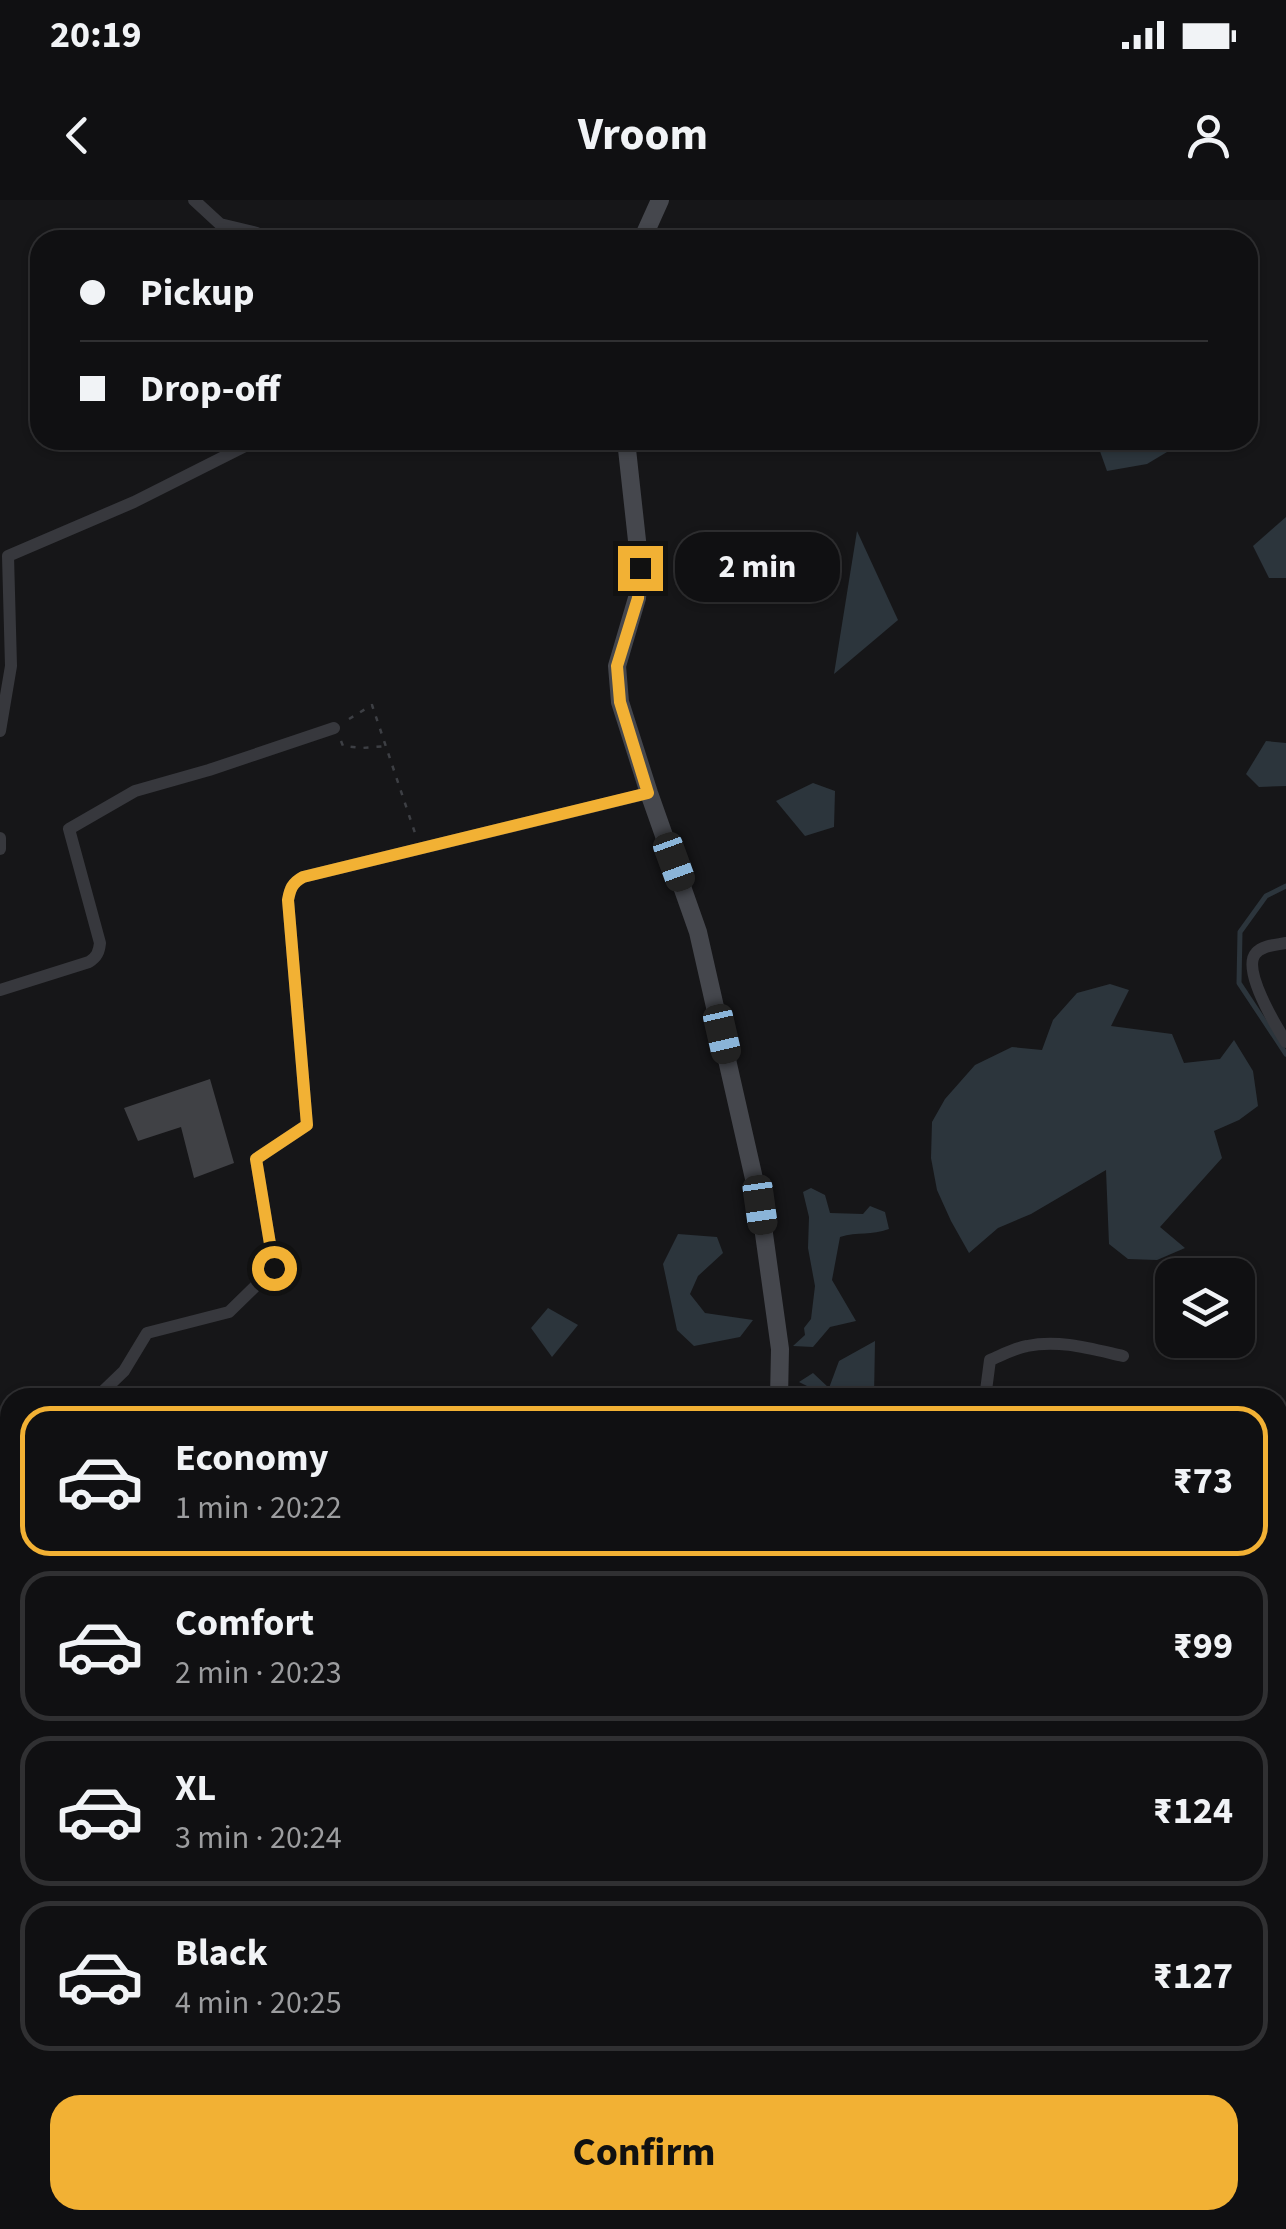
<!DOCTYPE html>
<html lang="en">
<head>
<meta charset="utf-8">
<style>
	body { margin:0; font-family:"Source Sans 3",sans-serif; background:#1e1e20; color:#f1f3f6; height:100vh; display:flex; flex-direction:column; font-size:38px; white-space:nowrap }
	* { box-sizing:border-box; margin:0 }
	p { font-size:32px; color:#9c9d9f }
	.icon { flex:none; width:55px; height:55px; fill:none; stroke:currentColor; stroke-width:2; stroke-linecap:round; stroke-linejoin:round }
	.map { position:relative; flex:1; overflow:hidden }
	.panel { position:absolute; left:0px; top:1188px; width:1288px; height:842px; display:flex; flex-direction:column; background:#101012; border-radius:30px 30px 0 0; box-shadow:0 2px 8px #0004,0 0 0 2px #303032 }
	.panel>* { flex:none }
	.hud { position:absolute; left:30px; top:30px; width:1228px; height:220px; border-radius:30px; box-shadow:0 2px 8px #0004,0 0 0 2px #303032; display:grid; align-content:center; height:220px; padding:0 50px; background:#101012 }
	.buttons { position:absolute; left:1155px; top:1058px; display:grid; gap:20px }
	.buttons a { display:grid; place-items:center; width:100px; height:100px; border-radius:20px; background:#101012; box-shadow:0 2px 8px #0004,0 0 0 2px #303032; font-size:50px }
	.end { position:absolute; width:45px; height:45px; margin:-22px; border:12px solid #f2b134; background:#111; box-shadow:0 0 0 5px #111 }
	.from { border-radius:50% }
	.bubble { position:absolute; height:70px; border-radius:30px; background:#101012; box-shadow:0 2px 8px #0004,0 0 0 2px #303032; font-size:32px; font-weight:700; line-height:70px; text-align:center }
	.car { position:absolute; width:30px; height:60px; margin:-30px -15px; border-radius:12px; box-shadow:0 0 8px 2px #0007; background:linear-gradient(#222 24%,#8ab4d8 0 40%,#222 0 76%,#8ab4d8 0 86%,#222 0) }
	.hud b { display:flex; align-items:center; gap:35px; height:95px; font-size:38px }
	.hud b+b { border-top:2px solid #303032 }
	.hud i { width:25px; height:25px; background:#f1f3f6 }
	ul { padding:18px 0 0; list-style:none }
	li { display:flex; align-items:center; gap:30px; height:150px; margin:0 20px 15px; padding:0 30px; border:5px solid #303032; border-radius:30px }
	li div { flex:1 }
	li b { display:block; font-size:38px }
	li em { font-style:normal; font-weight:700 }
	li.active { border-color:#f2b134 }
	li>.icon { width:90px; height:90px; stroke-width:1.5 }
	.primary-button { display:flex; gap:20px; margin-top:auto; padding:20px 50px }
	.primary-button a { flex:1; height:115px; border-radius:30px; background:#f2b134; color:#111; font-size:40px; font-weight:700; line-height:115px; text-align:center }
	.status { display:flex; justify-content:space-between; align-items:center; height:70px; padding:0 50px; background:#101012; direction:ltr }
	.status svg { height:28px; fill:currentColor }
	header { display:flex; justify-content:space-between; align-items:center; height:130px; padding:0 50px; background:#101012; font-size:45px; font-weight:700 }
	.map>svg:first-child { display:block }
	.water { fill:#2c353c }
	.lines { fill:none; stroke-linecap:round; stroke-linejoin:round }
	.stream { stroke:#2c353c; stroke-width:5 }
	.building { fill:#404145 }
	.path { stroke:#3d3f44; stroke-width:2.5; stroke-dasharray:5 8; stroke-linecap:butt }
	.street { stroke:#37383d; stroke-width:12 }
	.secondary { stroke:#45474d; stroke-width:18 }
	.route { stroke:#f2b134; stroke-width:12 }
</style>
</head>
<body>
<div class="status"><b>20:19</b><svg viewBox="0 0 49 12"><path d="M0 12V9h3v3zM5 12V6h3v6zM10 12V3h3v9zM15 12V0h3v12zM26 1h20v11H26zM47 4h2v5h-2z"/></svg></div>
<header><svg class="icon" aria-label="back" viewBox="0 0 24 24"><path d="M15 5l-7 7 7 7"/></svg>Vroom<svg class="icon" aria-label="person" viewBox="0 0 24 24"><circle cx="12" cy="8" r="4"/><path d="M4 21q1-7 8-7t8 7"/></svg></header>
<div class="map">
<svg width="1286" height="2029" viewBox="0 0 1286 2029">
	<rect width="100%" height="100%" fill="#161618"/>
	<g class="water">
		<polygon points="1096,240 1187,240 1147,264 1107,271"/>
		<polygon points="1286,317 1286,378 1269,378 1253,346"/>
		<polygon points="857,331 898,420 834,474"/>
		<polygon points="1266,541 1286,543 1286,586 1259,587 1246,574"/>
		<polygon points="813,583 835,591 834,627 805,636 776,601"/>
		<polygon points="1110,784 1129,790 1111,826 1172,834 1184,863 1220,859 1234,840 1253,871 1258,906 1239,920 1214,931 1222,958 1160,1027 1185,1048 1157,1060 1128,1059 1109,1044 1106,970 1031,1014 998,1028 969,1053 951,1021 937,990 931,958 932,922 945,899 975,865 1012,847 1042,850 1053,820 1077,793"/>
		<path d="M811 988 825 995 830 1013 863 1014 870 1006 885 1012 889 1029C871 1036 858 1031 840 1037L832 1080 856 1121 830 1127 813 1147 793 1146 805 1135 804 1128 811 1119 815 1086 808 1048 809 1017 803 992Z"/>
		<polygon points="678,1034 717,1037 723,1053 698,1076 690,1094 705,1113 753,1120 740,1137 694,1146 677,1130 663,1064"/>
		<polygon points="548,1108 578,1125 552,1157 531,1128"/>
		<polygon points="875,1141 874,1197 829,1197 799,1182 813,1173 829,1188 839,1161"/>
	</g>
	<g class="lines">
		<g class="stream">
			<polyline points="1286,686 1266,696 1240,732 1239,783 1286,854"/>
			<polyline points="1278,1593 1286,1561"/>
			<polyline points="1058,2029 1068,2020"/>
		</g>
	</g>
	<g class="building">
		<polygon points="210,879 234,963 194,978 181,927 138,941 124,908"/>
		<polygon points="10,1916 10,1993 0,1971 0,1919"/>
		<polygon points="22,2020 58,2020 47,2029 26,2029"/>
	</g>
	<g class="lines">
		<g class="path">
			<polyline points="349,519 372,505 415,633"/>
			<polyline points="341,541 343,546 362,548 386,546"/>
		</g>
		<g class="street">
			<polyline points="194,0 220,24 257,33 261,40"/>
			<polyline points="0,531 11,466 8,356 134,302 257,240"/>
			<polyline points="0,638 0,649"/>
			<path d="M1286 743C1276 745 1263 745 1256 753 1241 769 1276 826 1286 842"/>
			<path d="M0 790 89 762C97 757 99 752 100 743L69 629 135 591 209 570 334 528"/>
			<path d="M96 1198 124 1171 147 1133 229 1112 274 1068 256 959 307 925 288 700C290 689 292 683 303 677L649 593"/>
			<path d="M985 1198 990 1160C1002 1155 1015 1148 1027 1146 1059 1139 1092 1149 1123 1156"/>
			<polyline points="0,1288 10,1279"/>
			<polyline points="1278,1667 1286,1630"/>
			<polyline points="884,2020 888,2029"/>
			<polyline points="1077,2029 1087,2020"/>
		</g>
		<g class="secondary">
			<polyline points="642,40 660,0"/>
			<polyline points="626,240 640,368 637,398 617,466 620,502 649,593 698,732 760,1005 780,1149 779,1198"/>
			<polyline points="0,1897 10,1894"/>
		</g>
	</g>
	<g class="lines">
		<path class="route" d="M274 1068 256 959 307 925 288 700C290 689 292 683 303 677L648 593 620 502 617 466 638 398 640 368"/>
	</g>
</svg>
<div class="buttons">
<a><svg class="icon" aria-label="layers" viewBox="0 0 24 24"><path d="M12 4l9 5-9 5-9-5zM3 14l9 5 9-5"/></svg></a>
</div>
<i class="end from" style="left:274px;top:1068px"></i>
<i class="end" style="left:640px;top:368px"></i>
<div class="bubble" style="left:675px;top:332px;width:165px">2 min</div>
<i class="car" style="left:674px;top:662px;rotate:160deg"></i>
<i class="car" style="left:722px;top:834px;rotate:167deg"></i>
<i class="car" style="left:760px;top:1005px;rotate:172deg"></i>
<div class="hud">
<b><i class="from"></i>Pickup</b>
<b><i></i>Drop-off</b>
</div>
<section class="panel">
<ul>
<li class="active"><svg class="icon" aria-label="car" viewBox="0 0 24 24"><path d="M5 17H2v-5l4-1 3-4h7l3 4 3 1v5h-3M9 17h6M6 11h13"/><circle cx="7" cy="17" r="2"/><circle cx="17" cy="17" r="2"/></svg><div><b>Economy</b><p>1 min · 20:22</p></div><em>₹73</em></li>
<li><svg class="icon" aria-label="car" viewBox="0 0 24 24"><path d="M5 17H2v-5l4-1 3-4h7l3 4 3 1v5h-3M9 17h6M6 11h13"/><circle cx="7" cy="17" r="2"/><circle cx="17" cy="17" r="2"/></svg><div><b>Comfort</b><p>2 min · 20:23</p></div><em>₹99</em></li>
<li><svg class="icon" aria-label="car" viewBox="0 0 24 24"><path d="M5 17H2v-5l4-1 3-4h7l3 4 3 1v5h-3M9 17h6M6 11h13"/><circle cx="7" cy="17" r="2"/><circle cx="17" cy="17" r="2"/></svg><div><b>XL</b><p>3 min · 20:24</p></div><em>₹124</em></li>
<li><svg class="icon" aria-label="car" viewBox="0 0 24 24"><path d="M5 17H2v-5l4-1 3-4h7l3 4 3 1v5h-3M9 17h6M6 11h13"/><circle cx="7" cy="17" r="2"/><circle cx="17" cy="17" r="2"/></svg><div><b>Black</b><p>4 min · 20:25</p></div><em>₹127</em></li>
</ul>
<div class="primary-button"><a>Confirm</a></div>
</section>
</div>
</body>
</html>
